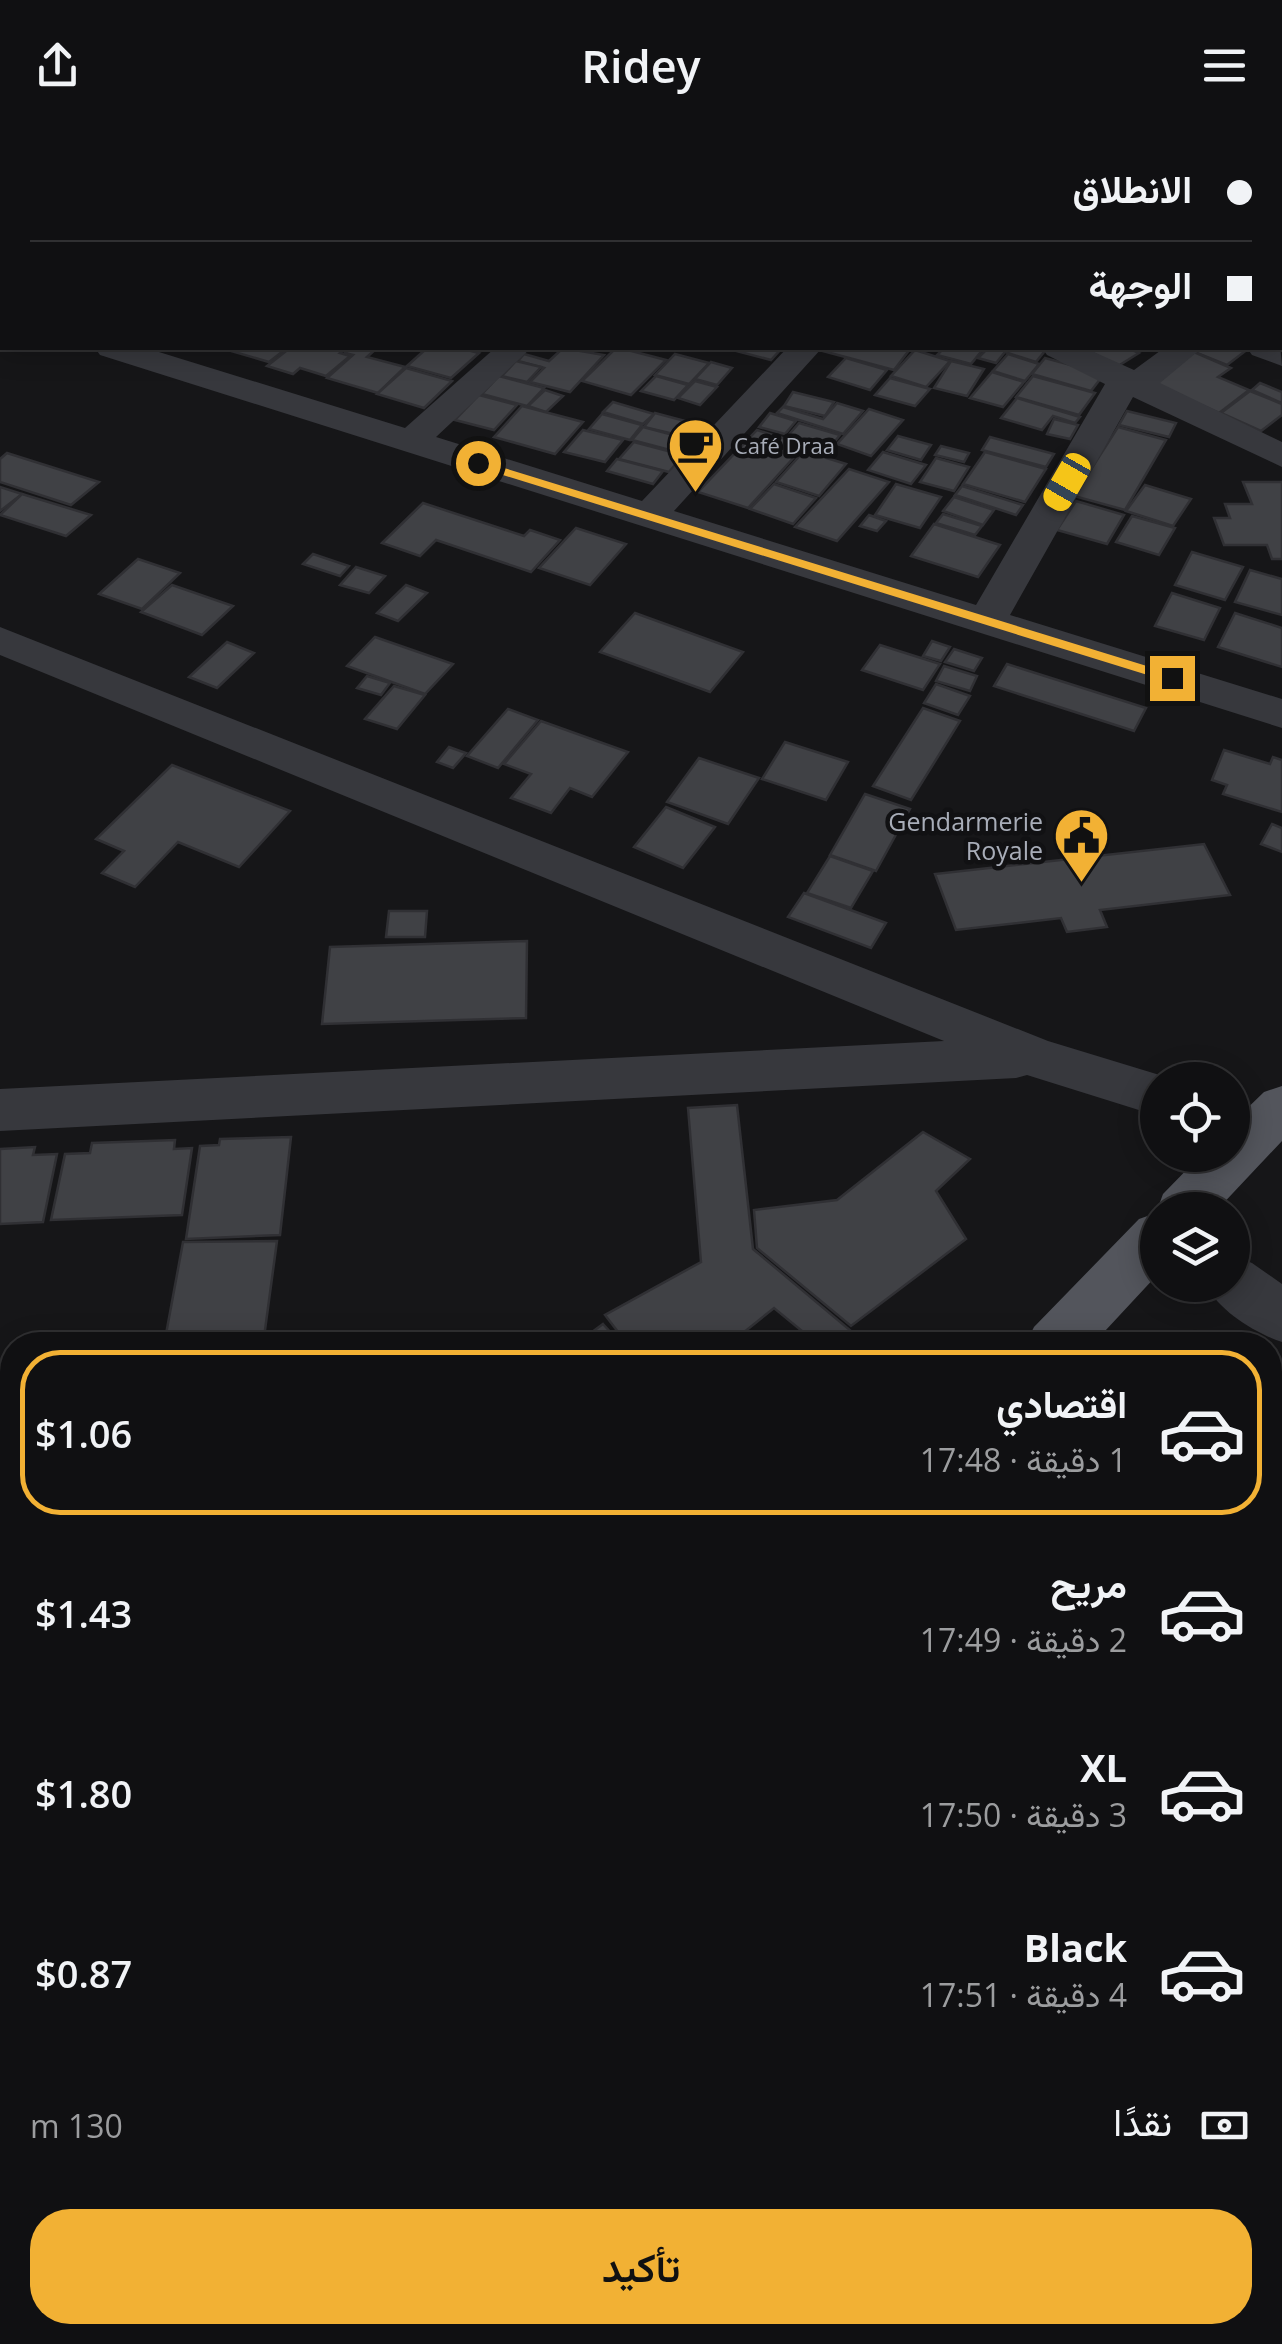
<!DOCTYPE html>
<html lang="ar">
<head>
<meta charset="utf-8">
<style>
	body { margin:0; font-family:"Open Sans",Vazirmatn,sans-serif; background:#1e1e20; color:#f1f3f6; direction:rtl; height:100vh; display:flex; flex-direction:column; font-size:38px; white-space:nowrap }
	* { box-sizing:border-box; margin:0 }
	p { font-size:32px; color:#9c9d9f }
	.icon { flex:none; width:55px; height:55px; fill:none; stroke:currentColor; stroke-width:2; stroke-linecap:round; stroke-linejoin:round }
	.map { position:relative; flex:1; overflow:hidden; direction:ltr }
	.sheet { position:absolute; left:0px; top:1202px; width:1282px; height:1012px; display:flex; flex-direction:column; background:#101012; border-radius:40px 40px 0 0; box-shadow:0 5px 25px #0003,0 0 0 2px #303032; direction:rtl }
	.sheet>* { flex:none }
	.top-card { position:absolute; left:0px; top:0px; width:1282px; height:220px; box-shadow:0 5px 25px #0003,0 0 0 2px #303032; direction:rtl; display:grid; align-content:center; height:220px; padding:0 30px; background:#101012 }
	.tools { position:absolute; left:1140px; top:932px; display:grid; gap:20px }
	.tools a { display:grid; place-items:center; width:110px; height:110px; border-radius:50%; background:#101012; box-shadow:0 5px 25px #0003,0 0 0 2px #303032; font-size:50px }
	.end { position:absolute; width:45px; height:45px; margin:-22px; border:12px solid #f2b134; background:#111; box-shadow:0 0 0 5px #111 }
	.from { border-radius:50% }
	.car { position:absolute; width:30px; height:60px; margin:-30px -15px; border-radius:12px; box-shadow:0 0 8px 2px #0007; background:linear-gradient(#f5c518 24%,#345 0 40%,#f5c518 0 76%,#345 0 86%,#f5c518 0) }
	.top-card b { display:flex; align-items:center; gap:35px; height:95px; font-size:38px }
	.top-card b+b { border-top:2px solid #303032 }
	.top-card i { width:25px; height:25px; background:#f1f3f6 }
	ul { padding:18px 0 0; list-style:none }
	li { display:flex; align-items:center; gap:30px; height:165px; margin:0 20px 15px; padding:0 10px; border:5px solid transparent; border-radius:40px }
	li div { flex:1 }
	li b { display:block; font-size:38px }
	li em { font-style:normal; font-weight:600 }
	li.selected { border-color:#f2b134 }
	li>.icon { width:90px; height:90px; stroke-width:1.5 }
	.pay { display:flex; align-items:center; gap:25px; height:110px; padding:0 30px; font-size:38px }
	.pay p { margin-inline-start:auto }
	.button { display:flex; gap:20px; margin-top:auto; padding:20px 30px }
	.button a { flex:1; height:115px; border-radius:40px; background:#f2b134; color:#111; font-size:40px; font-weight:600; line-height:115px; text-align:center }
	header { display:flex; justify-content:space-between; align-items:center; height:130px; padding:0 30px; background:#101012; font-size:45px; font-weight:600 }
	.map>svg:first-child { display:block }
	.building { fill:#404145; stroke:#303034; stroke-width:2.5 }
	.lines { fill:none; stroke-linecap:round; stroke-linejoin:round }
	.minor { fill:#37383d; fill-rule:evenodd }
	.major { fill:#53555c; fill-rule:evenodd }
	.route { fill:#f2b134 }
	.labels { text-anchor:middle; stroke-width:9; stroke-linejoin:round; paint-order:stroke }
	.far-poi-label { font-size:22px; fill:#a8adb8; stroke:#111113; text-anchor:start }
	.poi-label { font-size:25px; fill:#a8adb8; stroke:#111113; text-anchor:end }
</style>
</head>
<body>
<header><svg class="icon" aria-label="menu" viewBox="0 0 24 24"><path d="M4 6h16M4 12h16M4 18h16"/></svg>Ridey<svg class="icon" aria-label="share" viewBox="0 0 24 24"><path d="M12 15V3M7 8l5-5 5 5M5 13v7h14v-7"/></svg></header>
<div class="map">
<svg width="1282" height="2214" viewBox="0 0 1282 2214">
	<rect width="100%" height="100%" fill="#161618"/>
	<g class="building">
		<polygon points="221,218 287,218 269,232"/>
		<polygon points="290,218 347,218 340,223 350,226 326,246 300,238 293,244 267,236"/>
		<polygon points="351,218 377,218 367,227 405,237 378,263 327,248 353,225 345,223"/>
		<polygon points="427,218 460,218 479,223 451,248 407,236"/>
		<polygon points="563,218 604,225 570,262 530,252 544,238 518,231 524,224 549,231"/>
		<polygon points="616,218 620,218 666,230 631,265 582,251"/>
		<polygon points="725,218 782,218 771,230"/>
		<polygon points="826,218 905,218 910,219 894,240 823,221"/>
		<polygon points="944,218 984,218 971,234 937,225"/>
		<polygon points="988,218 1037,218 1044,222 1036,232 1005,222 996,233 978,228"/>
		<polygon points="1095,218 1128,218 1139,223 1118,236 1089,221"/>
		<polygon points="1197,218 1245,218 1248,219 1227,235 1192,221"/>
		<polygon points="915,220 950,231 926,257 891,246"/>
		<polygon points="1194,222 1231,238 1218,247 1249,260 1219,283 1151,253"/>
		<polygon points="675,224 709,233 689,254 655,245"/>
		<polygon points="1008,224 1039,234 1025,251 993,241"/>
		<polygon points="846,228 887,240 870,260 828,247"/>
		<polygon points="1045,228 1104,244 1091,261 1032,244"/>
		<polygon points="516,231 541,237 527,252 502,246"/>
		<polygon points="951,231 984,239 967,266 934,258"/>
		<polygon points="711,232 732,238 717,255 695,249"/>
		<polygon points="406,238 452,251 424,278 377,264"/>
		<polygon points="992,242 1024,252 1003,277 970,268"/>
		<polygon points="499,246 544,258 527,276 482,264"/>
		<polygon points="656,246 688,255 674,270 641,261"/>
		<polygon points="1033,246 1095,263 1079,285 1016,267"/>
		<polygon points="890,248 930,259 915,276 875,265"/>
		<polygon points="695,251 717,257 700,275 678,268"/>
		<polygon points="1260,253 1282,262 1282,273 1252,260"/>
		<polygon points="545,260 563,266 546,282 528,276"/>
		<polygon points="1250,261 1282,274 1282,285 1261,301 1221,283"/>
		<polygon points="793,262 834,272 825,286 784,276"/>
		<polygon points="479,265 517,275 494,300 455,290"/>
		<polygon points="1017,268 1080,287 1075,293 1053,286 1042,300 1001,288"/>
		<polygon points="613,272 654,284 643,294 603,282"/>
		<polygon points="837,273 863,281 843,304 777,283 783,277 823,289"/>
		<polygon points="522,276 583,292 555,324 494,307"/>
		<polygon points="869,279 903,290 871,326 837,314"/>
		<polygon points="1127,281 1176,293 1169,307 1119,295"/>
		<polygon points="655,283 704,296 695,309 644,297"/>
		<polygon points="770,283 796,291 785,304 759,297"/>
		<polygon points="602,284 642,295 630,310 589,299"/>
		<polygon points="1054,289 1078,295 1070,309 1047,304"/>
		<polygon points="799,293 840,305 828,320 786,308"/>
		<polygon points="643,297 696,311 685,324 632,310"/>
		<polygon points="1118,297 1166,310 1125,380 1074,366"/>
		<polygon points="583,300 623,310 605,332 564,322"/>
		<polygon points="757,300 805,315 748,378 698,362"/>
		<polygon points="898,306 931,315 921,330 887,320"/>
		<polygon points="990,307 1054,324 1046,337 982,320"/>
		<polygon points="634,312 683,325 669,342 619,329"/>
		<polygon points="941,316 969,323 964,332 935,325"/>
		<polygon points="804,321 846,334 819,366 776,352"/>
		<polygon points="883,322 926,335 911,354 868,340"/>
		<polygon points="985,322 1046,339 1025,372 963,354"/>
		<polygon points="7,323 99,352 71,375 0,352 0,329"/>
		<polygon points="936,328 969,337 954,361 920,352"/>
		<polygon points="617,329 663,341 653,354 607,341"/>
		<polygon points="849,339 889,352 837,411 795,397"/>
		<polygon points="1243,352 1282,352 1282,429 1272,429 1267,415 1224,415 1214,388 1230,388 1225,374 1252,374"/>
		<polygon points="774,354 816,368 793,394 750,379"/>
		<polygon points="896,354 941,367 920,398 875,385"/>
		<polygon points="1145,355 1191,369 1173,396 1126,381"/>
		<polygon points="962,356 1023,375 1016,385 955,365"/>
		<polygon points="0,357 22,364 0,381"/>
		<polygon points="22,364 91,385 66,406 0,385"/>
		<polygon points="954,367 994,380 983,395 943,381"/>
		<polygon points="1076,371 1124,385 1107,414 1057,400"/>
		<polygon points="423,373 524,406 530,400 560,410 531,442 436,410 420,426 382,413"/>
		<polygon points="943,384 982,396 975,405 936,393"/>
		<polygon points="869,385 886,391 877,401 860,396"/>
		<polygon points="1132,386 1175,398 1159,425 1116,412"/>
		<polygon points="934,394 1000,415 978,447 911,426"/>
		<polygon points="576,398 626,414 590,455 539,438"/>
		<polygon points="1192,422 1243,437 1225,470 1175,455"/>
		<polygon points="313,424 349,436 340,446 303,434"/>
		<polygon points="138,429 180,443 142,479 99,464"/>
		<polygon points="356,437 385,446 369,463 340,455"/>
		<polygon points="1250,440 1282,449 1282,485 1235,472"/>
		<polygon points="172,455 233,476 202,505 141,482"/>
		<polygon points="406,455 427,463 398,491 377,483"/>
		<polygon points="1172,463 1220,478 1204,510 1155,496"/>
		<polygon points="635,483 743,522 710,562 600,522"/>
		<polygon points="1235,483 1282,498 1282,537 1218,517"/>
		<polygon points="375,507 453,534 425,564 347,536"/>
		<polygon points="932,511 950,517 941,531 923,526"/>
		<polygon points="227,512 254,523 217,558 189,547"/>
		<polygon points="880,515 940,534 923,560 862,540"/>
		<polygon points="954,519 982,528 974,541 945,532"/>
		<polygon points="1007,534 1146,578 1134,601 994,556"/>
		<polygon points="944,536 977,546 970,561 936,551"/>
		<polygon points="367,546 390,553 381,565 357,558"/>
		<polygon points="936,554 970,566 958,585 924,573"/>
		<polygon points="394,556 425,565 397,599 365,589"/>
		<polygon points="923,578 960,591 911,670 873,656"/>
		<polygon points="508,579 538,590 498,638 467,626"/>
		<polygon points="541,591 628,622 592,667 570,658 551,683 511,668 531,644 504,634"/>
		<polygon points="785,612 848,632 826,670 762,649"/>
		<polygon points="449,617 466,623 453,638 437,632"/>
		<polygon points="1224,620 1270,634 1273,627 1282,630 1282,682 1223,664 1227,655 1212,650"/>
		<polygon points="699,628 759,648 728,694 667,672"/>
		<polygon points="172,635 290,681 239,737 178,712 135,757 102,743 124,721 96,709"/>
		<polygon points="865,664 910,679 876,741 830,725"/>
		<polygon points="666,677 715,697 683,738 634,717"/>
		<polygon points="1272,694 1282,698 1282,722 1261,714"/>
		<polygon points="1204,714 1230,765 1100,780 1107,797 1067,802 1061,788 956,800 935,744"/>
		<polygon points="830,726 873,741 851,778 807,763"/>
		<polygon points="804,763 886,793 871,818 788,787"/>
		<polygon points="389,781 427,781 425,807 386,807"/>
		<polygon points="527,811 526,888 322,894 330,817"/>
		<polygon points="737,975 753,1119 851,1201 837,1215 819,1215 774,1178 728,1215 628,1215 605,1185 701,1132 688,978"/>
		<polygon points="923,1002 970,1029 936,1061 966,1109 851,1196 757,1118 754,1080 837,1070"/>
		<polygon points="291,1007 280,1105 186,1109 200,1016 219,1015 220,1009"/>
		<polygon points="175,1010 174,1019 192,1018 182,1085 51,1090 65,1024 90,1023 92,1013"/>
		<polygon points="35,1017 33,1025 57,1024 43,1092 0,1094 0,1019"/>
		<polygon points="277,1111 263,1215 164,1215 183,1112"/>
		<polygon points="603,1194 622,1215 590,1215 584,1208"/>
		<polygon points="12,1237 12,1291 7,1291 0,1317 0,1238"/>
		<polygon points="1282,1346 1282,1682 1270,1699 1270,1361"/>
		<polygon points="0,1393 12,1402 12,1414 0,1421"/>
		<polygon points="12,1544 12,1583 0,1566 0,1554"/>
		<polygon points="12,1670 12,1856 0,1838 0,1681"/>
		<polygon points="1282,1789 1282,1873 1270,1862 1270,1807"/>
		<polygon points="1270,1878 1282,1889 1282,1950 1270,1939"/>
		<polygon points="1282,2168 1282,2214 1254,2214 1261,2202 1270,2202 1270,2188"/>
		<polygon points="451,2202 574,2202 583,2214 441,2214"/>
		<polygon points="742,2202 898,2202 889,2214 751,2214"/>
		<polygon points="975,2202 1090,2202 1083,2214 967,2214"/>
	</g>
	<g class="lines">
		<g class="minor">
			<rect x="1280" y="39" width="2" height="18"/>
			<polygon points="2,134 2,154 0,155 0,135"/>
			<polygon points="1280,213 1282,236 1252,225 1247,218 1280,218"/>
			<polygon points="95,218 146,218 405,298 495,218 531,218 436,307 642,371 787,218 822,218 674,381 976,475 1105,254 1047,225 1042,218 1085,218 1134,240 1164,218 1202,218 1160,253 1282,312 1282,337 1133,267 1010,485 1282,569 1282,598 100,225"/>
			<polygon points="0,497 1048,911 1176,950 1158,950 1158,986 1027,945 1016,948 0,1001 0,959 944,911 0,525"/>
			<path d="M1232 1125 1252 1133 1282 1154V1212C1255 1203 1219 1181 1206 1155H1232Z"/>
		</g>
		<g class="major">
			<polygon points="1282,956 1282,1011 1217,1080 1158,1080 1158,1144 1092,1215 1025,1215 1034,1197 1139,1089 1156,1083 1163,1064 1201,1025 1232,1025 1232,993 1264,962"/>
			<polygon points="39,2202 126,2202 122,2214 34,2214"/>
		</g>
	</g>
	<polygon class="route" points="478,330 1176,545 1178,548 1167,551 474,336"/>
	<defs>
		<symbol id="cafe-pin" viewBox="-11 -11 22 30"><path d="M0 17L-7.5 6A9.5 9.5 0 1 1 7.5 6Z" fill="#f2b134" stroke="#111113"/><path d="M-5.5-4.5H6V0H3Q3 3.5 0 3.5H-2.5Q-5.5 3.5-5.5 0ZM3-3.2v2h1.7v-2ZM-6 4.5H4V6H-6Z" fill="#111"/></symbol>
		<symbol id="civic-pin" viewBox="-11 -11 22 30"><path d="M0 17L-7.5 6A9.5 9.5 0 1 1 7.5 6Z" fill="#f2b134" stroke="#111113"/><path d="M-.6-6.5H3V-4.5H.6V-3L4-1V1h2V6H-6V1h2V-1L-.6-3ZM-1.2 2.5V6h2.4V2.5Z" fill="#111"/></symbol>
	</defs>
	<g fill-rule="evenodd">
		<use href="#cafe-pin" x="664" y="284" width="63" height="86"/>
		<use href="#civic-pin" x="1050" y="674" width="63" height="86"/>
	</g>
	<g class="labels">
		<g class="far-poi-label">
			<text x="734" y="324">Café Draa</text>
		</g>
		<g class="poi-label">
			<text x="1043" y="701">Gendarmerie<tspan x="1043" dy="29">Royale</tspan></text>
		</g>
	</g>
</svg>
<div class="tools">
<a><svg class="icon" aria-label="locate" viewBox="0 0 24 24"><circle cx="12" cy="12" r="6"/><path d="M12 2v4M12 18v4M2 12h4M18 12h4"/></svg></a>
<a><svg class="icon" aria-label="layers" viewBox="0 0 24 24"><path d="M12 4l9 5-9 5-9-5zM3 14l9 5 9-5"/></svg></a>
</div>
<i class="end from" style="left:478px;top:333px"></i>
<i class="end" style="left:1172px;top:548px"></i>
<i class="car" style="left:1067px;top:352px;rotate:210deg"></i>
<div class="top-card">
<b><i class="from"></i>الانطلاق</b>
<b><i></i>الوجهة</b>
</div>
<section class="sheet">
<ul>
<li class="selected"><svg class="icon" aria-label="car" viewBox="0 0 24 24"><path d="M5 17H2v-5l4-1 3-4h7l3 4 3 1v5h-3M9 17h6M6 11h13"/><circle cx="7" cy="17" r="2"/><circle cx="17" cy="17" r="2"/></svg><div><b>اقتصادي</b><p>1 دقيقة · 17:48</p></div><em>$1.06</em></li>
<li><svg class="icon" aria-label="car" viewBox="0 0 24 24"><path d="M5 17H2v-5l4-1 3-4h7l3 4 3 1v5h-3M9 17h6M6 11h13"/><circle cx="7" cy="17" r="2"/><circle cx="17" cy="17" r="2"/></svg><div><b>مريح</b><p>2 دقيقة · 17:49</p></div><em>$1.43</em></li>
<li><svg class="icon" aria-label="car" viewBox="0 0 24 24"><path d="M5 17H2v-5l4-1 3-4h7l3 4 3 1v5h-3M9 17h6M6 11h13"/><circle cx="7" cy="17" r="2"/><circle cx="17" cy="17" r="2"/></svg><div><b>XL</b><p>3 دقيقة · 17:50</p></div><em>$1.80</em></li>
<li><svg class="icon" aria-label="car" viewBox="0 0 24 24"><path d="M5 17H2v-5l4-1 3-4h7l3 4 3 1v5h-3M9 17h6M6 11h13"/><circle cx="7" cy="17" r="2"/><circle cx="17" cy="17" r="2"/></svg><div><b>Black</b><p>4 دقيقة · 17:51</p></div><em>$0.87</em></li>
</ul>
<div class="pay"><svg class="icon" aria-label="cash" viewBox="0 0 24 24"><path d="M3 7h18v10H3z"/><circle cx="12" cy="12" r="2"/></svg>نقدًا<p>130 m</p></div>
<div class="button"><a>تأكيد</a></div>
</section>
</div>
</body>
</html>
